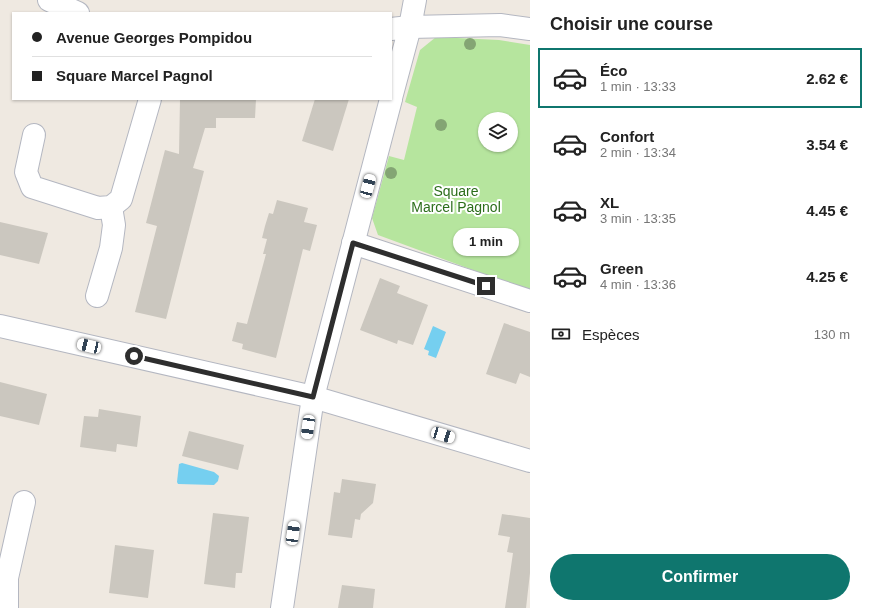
<!DOCTYPE html>
<html lang="fr">
<head>
<meta charset="utf-8">
<style>
	body { margin:0; font-family:Helvetica,sans-serif; background:#f6f6f6; color:#222; height:100vh; display:flex; flex-direction:column; font-size:15px; white-space:nowrap }
	* { box-sizing:border-box; margin:0 }
	p { font-size:13px; color:#767676 }
	.icon { flex:none; width:22px; height:22px; fill:none; stroke:currentColor; stroke-width:2; stroke-linecap:round; stroke-linejoin:round }
	.map { position:relative; flex:1; overflow:hidden }
	.side { display:flex; flex-direction:column; background:#fff; width:340px }
	.side>* { flex:none }
	.hud { position:absolute; left:12px; top:12px; width:380px; height:88px; border-radius:0px; box-shadow:0 1px 3px #0004; display:grid; align-content:center; height:88px; padding:0 20px; background:#fff }
	.controls { position:absolute; left:478px; top:112px; display:grid; gap:8px }
	.controls a { display:grid; place-items:center; width:40px; height:40px; border-radius:50%; background:#fff; box-shadow:0 1px 3px #0004; font-size:20px }
	.end { position:absolute; width:18px; height:18px; margin:-9px; border:5px solid #2e2e2e; background:#fff; box-shadow:0 0 0 2px #fff }
	.from { border-radius:50% }
	.bubble { position:absolute; height:28px; border-radius:14px; background:#fff; box-shadow:0 1px 3px #0004; font-size:13px; font-weight:800; line-height:28px; text-align:center }
	.car { position:absolute; width:12px; height:24px; margin:-12px -6px; border-radius:5px; box-shadow:0 0 3px 1px #0007; background:linear-gradient(#fff 24%,#345 0 40%,#fff 0 76%,#345 0 86%,#fff 0) }
	.hud b { display:flex; align-items:center; gap:14px; height:38px; font-size:15px }
	.hud b+b { border-top:1px solid #e0e0e0 }
	.hud i { width:10px; height:10px; background:#222 }
	ul { padding:0; list-style:none }
	li { display:flex; align-items:center; gap:12px; height:60px; margin:0 8px 6px; padding:0 12px; border:2px solid transparent; border-radius:0px }
	li div { flex:1 }
	li b { display:block; font-size:15px }
	li em { font-style:normal; font-weight:800 }
	li.on { border-color:#0f766e }
	li>.icon { width:36px; height:36px; stroke-width:1.5 }
	h2 { padding:0 20px; font-size:18px; line-height:48px }
	.pay { display:flex; align-items:center; gap:10px; height:44px; padding:0 20px; font-size:15px }
	.pay p { margin-inline-start:auto }
	.button { display:flex; gap:8px; margin-top:auto; padding:8px 20px }
	.button a { flex:1; height:46px; border-radius:24px; background:#0f766e; color:#fff; font-size:16px; font-weight:800; line-height:46px; text-align:center }
	main { display:flex; flex:1; min-height:0 }
	.map>svg:first-child { display:block }
	.green { fill:#b6e59e; fill-rule:evenodd }
	.water { fill:#75cff0 }
	.building { fill:#cbc7bf }
	.lines { fill:none; stroke-linecap:round; stroke-linejoin:round }
	.minor-casing { stroke:#b4b7c1; stroke-width:24 }
	.minor { stroke:#fff; stroke-width:22 }
	.tree { fill:#84a574 }
	.route { stroke:#2e2e2e; stroke-width:5 }
	.labels { text-anchor:middle; stroke-width:4; stroke-linejoin:round; paint-order:stroke }
	.park-label { font-size:14px; fill:#2c6e1b; stroke:#fff }
</style>
</head>
<body>
<main>
<div class="map">
<svg width="530" height="608" viewBox="0 0 530 608">
	<rect width="100%" height="100%" fill="#efe9e1"/>
	<path class="green" d="M436 37 499 40 530 45V291L378 235 372 218 389 156 404 160 417 107 405 102 420 50ZM485 119H511V145H485Z"/>
	<g class="water">
		<polygon points="433,326 446,332 436,358 428,355 429,351 424,349"/>
		<polygon points="182,463 214,472 219,476 218,481 214,485 178,484 177,482 179,464"/>
	</g>
	<g class="building">
		<polygon points="180,99 256,99 255,118 216,118 216,128 205,128 193,168 204,171 166,319 135,312 157,226 146,223 165,150 179,154"/>
		<polygon points="315,99 349,99 333,151 302,141"/>
		<polygon points="277,200 308,208 304,222 317,225 310,251 303,249 276,358 242,349 243,344 232,341 237,322 247,324 266,254 263,254 267,239 262,238 265,226 269,213 273,214"/>
		<polygon points="0,222 48,233 39,264 0,255"/>
		<polygon points="380,278 400,286 397,293 428,305 413,345 398,340 397,344 360,330"/>
		<polygon points="504,323 530,332 530,377 520,373 516,384 486,374"/>
		<polygon points="0,382 47,394 39,425 0,416"/>
		<polygon points="99,409 141,416 137,447 117,444 116,452 80,447 84,416 98,417"/>
		<polygon points="189,431 244,445 238,470 182,456"/>
		<polygon points="342,479 376,484 373,503 361,514 360,520 355,519 352,538 328,535 334,492 340,493"/>
		<polygon points="213,513 249,517 242,573 236,573 235,588 204,584"/>
		<polygon points="502,514 530,518 530,573 526,608 505,608 513,553 507,552 510,537 498,535"/>
		<polygon points="115,545 154,550 148,598 109,593"/>
		<polygon points="342,585 375,589 373,608 338,608"/>
	</g>
	<g class="lines">
		<defs>
			<g id="minor">
				<polyline points="49,0 78,13"/>
				<polyline points="415,0 410,27 500,25 530,29"/>
				<polyline points="391,29 410,27 391,98"/>
				<polyline points="34,135 26,172 32,187 98,208 111,207 121,199 150,99"/>
				<polyline points="353,243 530,301"/>
				<polyline points="97,296 111,248 114,225 111,207"/>
				<polyline points="0,326 313,397 530,461"/>
				<polyline points="7,608 7,578 24,502"/>
				<polyline points="282,608 313,397 391,99"/>
			</g>
		</defs>
		<use href="#minor" class="minor-casing"/>
		<use href="#minor" class="minor"/>
	</g>
	<g class="tree">
		<circle cx="470" cy="44" r="6"/>
		<circle cx="441" cy="125" r="6"/>
		<circle cx="391" cy="173" r="6"/>
	</g>
	<g class="lines">
		<polyline class="route" points="134,356 313,397 353,243 486,286"/>
	</g>
	<g class="labels">
		<g class="park-label">
			<text x="456" y="196">Square<tspan x="456" dy="16">Marcel Pagnol</tspan></text>
		</g>
	</g>
</svg>
<div class="controls">
<a><svg class="icon" aria-label="layers" viewBox="0 0 24 24"><path d="M12 4l9 5-9 5-9-5zM3 14l9 5 9-5"/></svg></a>
</div>
<i class="end from" style="left:134px;top:356px"></i>
<i class="end" style="left:486px;top:286px"></i>
<div class="bubble" style="left:453px;top:228px;width:66px">1 min</div>
<i class="car" style="left:368px;top:186px;rotate:15deg"></i>
<i class="car" style="left:89px;top:346px;rotate:283deg"></i>
<i class="car" style="left:308px;top:427px;rotate:188deg"></i>
<i class="car" style="left:443px;top:435px;rotate:107deg"></i>
<i class="car" style="left:293px;top:533px;rotate:8deg"></i>
<div class="hud">
<b><i class="from"></i>Avenue Georges Pompidou</b>
<b><i></i>Square Marcel Pagnol</b>
</div>
</div>
<section class="side">
<h2>Choisir une course</h2>
<ul>
<li class="on"><svg class="icon" aria-label="car" viewBox="0 0 24 24"><path d="M5 17H2v-5l4-1 3-4h7l3 4 3 1v5h-3M9 17h6M6 11h13"/><circle cx="7" cy="17" r="2"/><circle cx="17" cy="17" r="2"/></svg><div><b>Éco</b><p>1 min · 13:33</p></div><em>2.62 €</em></li>
<li><svg class="icon" aria-label="car" viewBox="0 0 24 24"><path d="M5 17H2v-5l4-1 3-4h7l3 4 3 1v5h-3M9 17h6M6 11h13"/><circle cx="7" cy="17" r="2"/><circle cx="17" cy="17" r="2"/></svg><div><b>Confort</b><p>2 min · 13:34</p></div><em>3.54 €</em></li>
<li><svg class="icon" aria-label="car" viewBox="0 0 24 24"><path d="M5 17H2v-5l4-1 3-4h7l3 4 3 1v5h-3M9 17h6M6 11h13"/><circle cx="7" cy="17" r="2"/><circle cx="17" cy="17" r="2"/></svg><div><b>XL</b><p>3 min · 13:35</p></div><em>4.45 €</em></li>
<li><svg class="icon" aria-label="car" viewBox="0 0 24 24"><path d="M5 17H2v-5l4-1 3-4h7l3 4 3 1v5h-3M9 17h6M6 11h13"/><circle cx="7" cy="17" r="2"/><circle cx="17" cy="17" r="2"/></svg><div><b>Green</b><p>4 min · 13:36</p></div><em>4.25 €</em></li>
</ul>
<div class="pay"><svg class="icon" aria-label="cash" viewBox="0 0 24 24"><path d="M3 7h18v10H3z"/><circle cx="12" cy="12" r="2"/></svg>Espèces<p>130 m</p></div>
<div class="button"><a>Confirmer</a></div>
</section>
</main>
</body>
</html>
